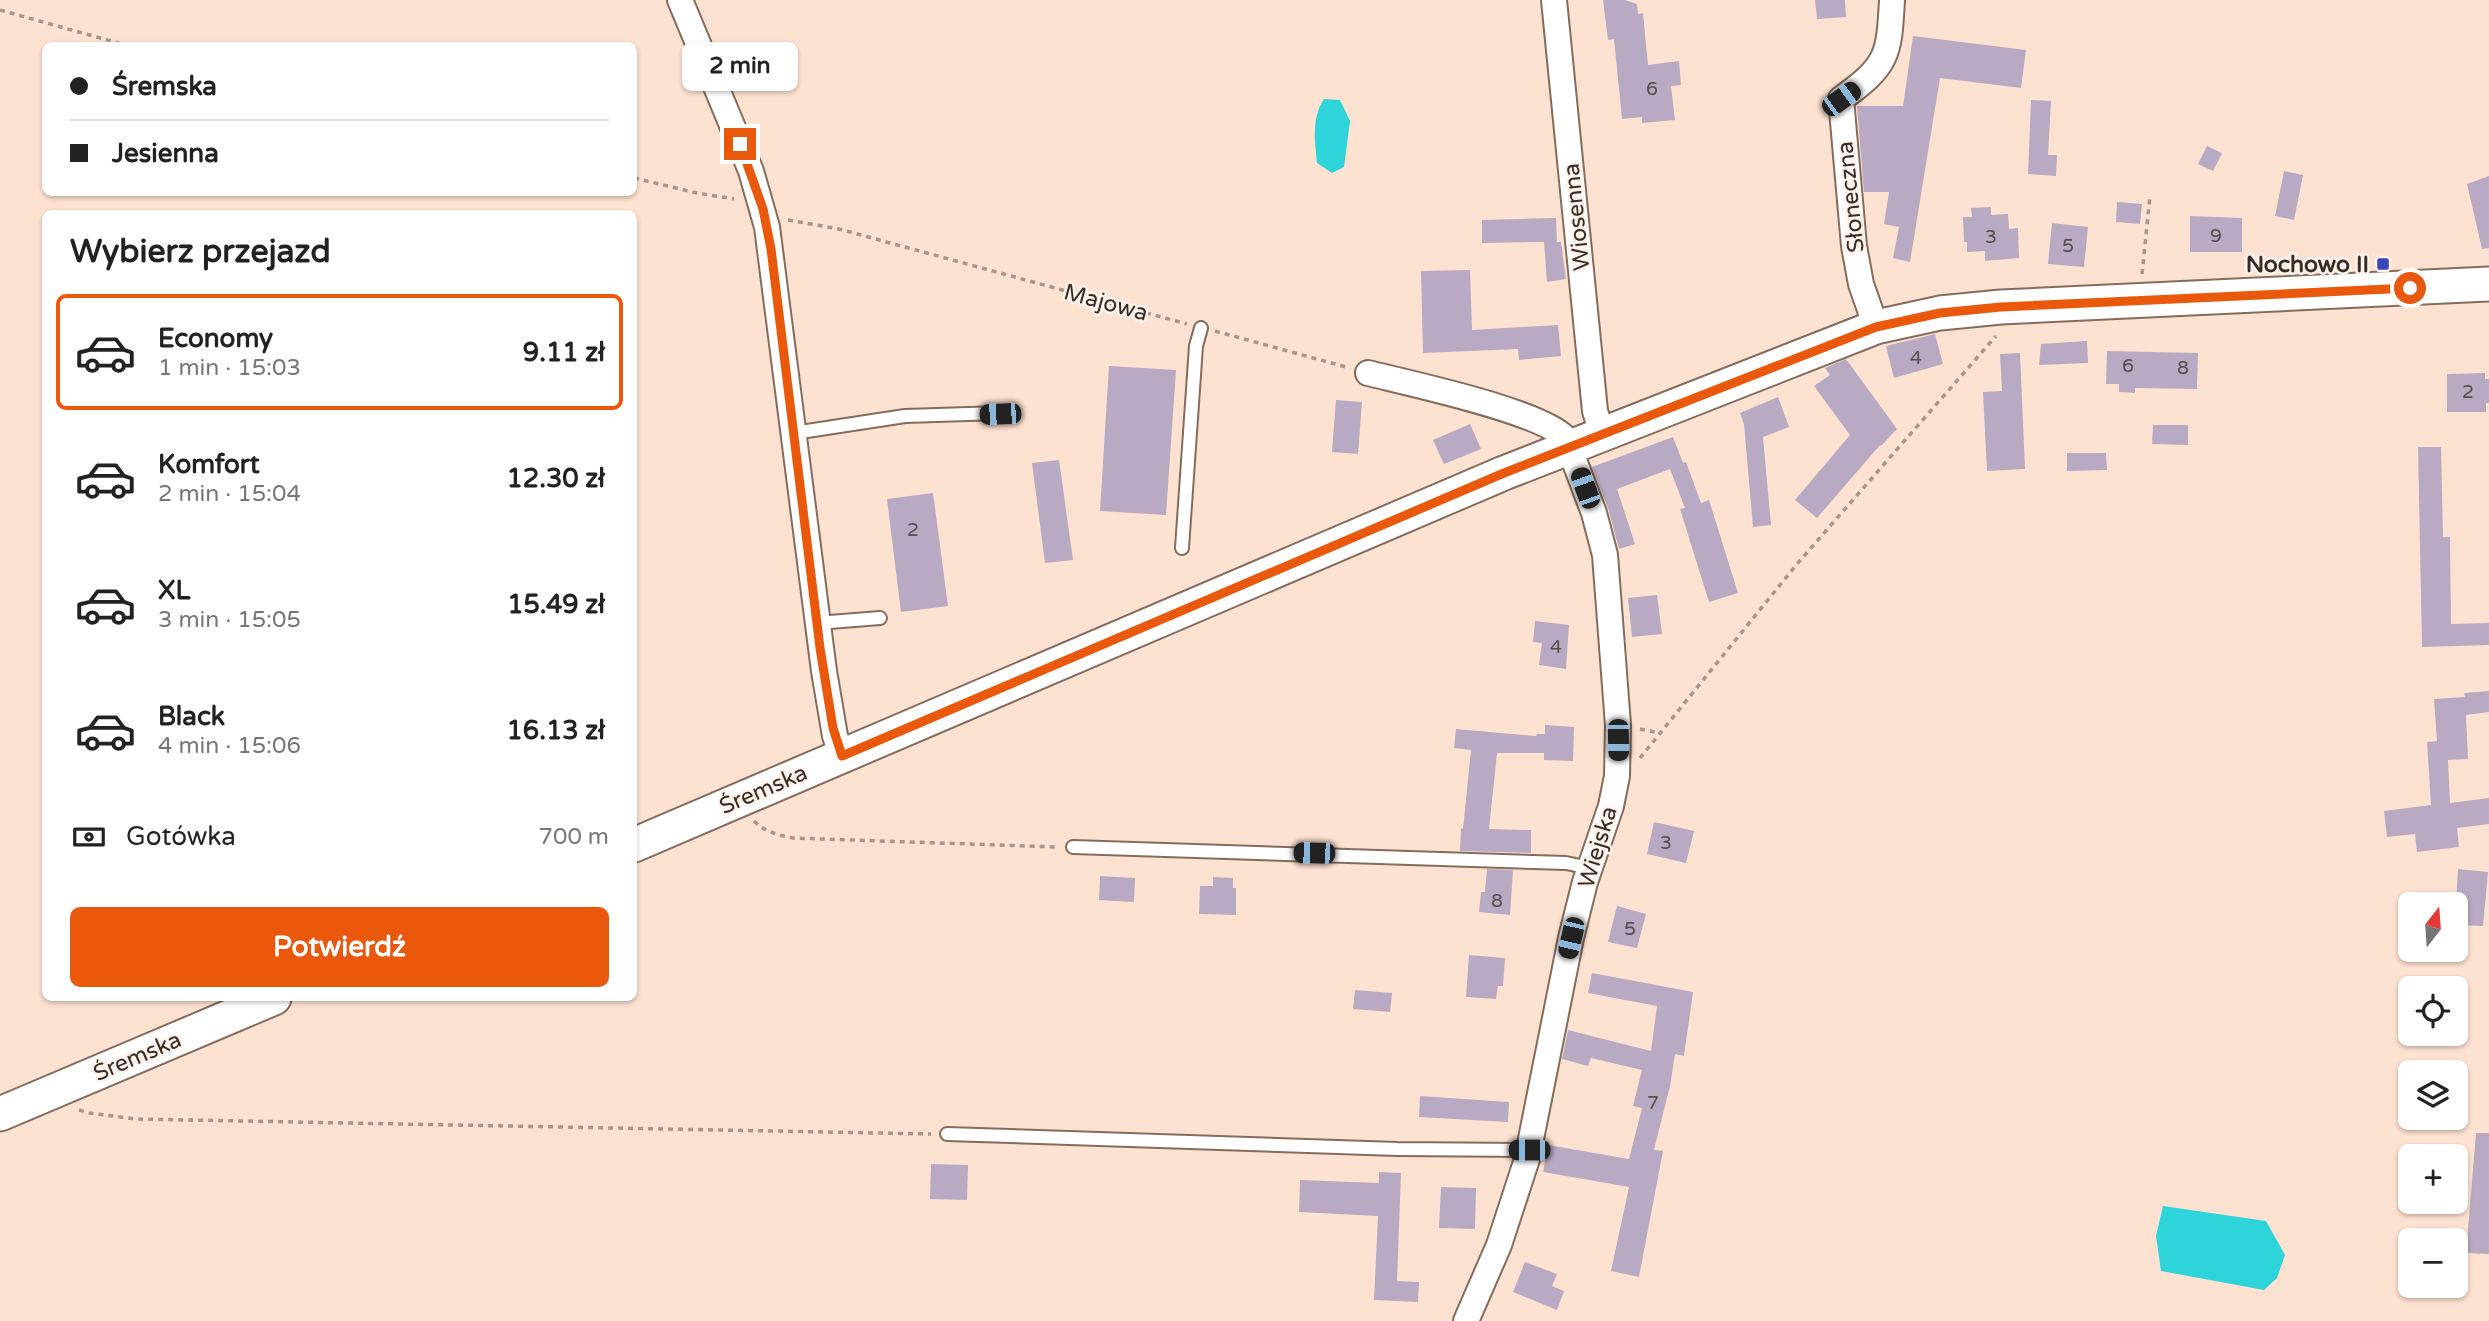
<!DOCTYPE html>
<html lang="pl">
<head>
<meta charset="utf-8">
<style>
	body { margin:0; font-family:"Varela Round",sans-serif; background:#f2f2f2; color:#222; height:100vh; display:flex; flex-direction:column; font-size:26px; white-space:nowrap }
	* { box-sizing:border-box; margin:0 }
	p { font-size:23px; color:#767676 }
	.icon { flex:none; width:38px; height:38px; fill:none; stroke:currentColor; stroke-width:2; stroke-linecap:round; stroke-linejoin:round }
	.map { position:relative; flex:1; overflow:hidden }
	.sheet { position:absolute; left:42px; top:210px; width:595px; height:791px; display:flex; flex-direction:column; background:#fff; border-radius:10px; box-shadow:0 2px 5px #0004 }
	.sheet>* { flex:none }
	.banner { position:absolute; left:42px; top:42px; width:595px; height:154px; border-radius:10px; box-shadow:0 2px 5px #0004; display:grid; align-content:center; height:154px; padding:0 28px; background:#fff }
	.needle { width:46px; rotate:17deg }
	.controls { position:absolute; left:2398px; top:892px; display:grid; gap:14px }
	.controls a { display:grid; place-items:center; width:70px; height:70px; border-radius:10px; background:#fff; box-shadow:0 2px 5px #0004; font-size:35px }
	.end { position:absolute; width:32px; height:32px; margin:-16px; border:9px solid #ea580c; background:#fff; box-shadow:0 0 0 4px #fff }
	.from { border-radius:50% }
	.bubble { position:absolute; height:49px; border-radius:10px; background:#fff; box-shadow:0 2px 5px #0004; font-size:23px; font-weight:700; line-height:49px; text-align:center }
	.car { position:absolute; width:21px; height:42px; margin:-21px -10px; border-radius:9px; box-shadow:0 0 5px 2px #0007; background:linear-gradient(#222 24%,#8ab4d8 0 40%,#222 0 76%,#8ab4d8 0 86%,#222 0) }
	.banner b { display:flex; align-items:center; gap:24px; height:66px; font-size:26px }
	.banner b+b { border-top:2px solid #e0e0e0 }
	.banner i { width:18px; height:18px; background:#222 }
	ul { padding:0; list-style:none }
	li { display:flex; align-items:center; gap:21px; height:116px; margin:0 14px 10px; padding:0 14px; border:4px solid transparent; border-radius:10px }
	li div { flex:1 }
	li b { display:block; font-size:26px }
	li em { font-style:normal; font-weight:700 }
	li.on { border-color:#ea580c }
	li>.icon { width:63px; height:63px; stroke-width:1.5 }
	h2 { padding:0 28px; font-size:32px; line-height:84px }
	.pay { display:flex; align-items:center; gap:18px; height:77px; padding:0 28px; font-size:26px }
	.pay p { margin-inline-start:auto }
	.button { display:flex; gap:14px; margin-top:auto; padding:14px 28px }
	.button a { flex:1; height:80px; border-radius:10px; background:#ea580c; color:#fff; font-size:28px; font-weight:700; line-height:80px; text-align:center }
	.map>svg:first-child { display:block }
	.water { fill:#2dd4d9 }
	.building { fill:#b9aac3 }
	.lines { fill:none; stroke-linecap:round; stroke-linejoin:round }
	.service-casing { stroke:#846c5d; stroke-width:16 }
	.minor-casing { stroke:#846c5d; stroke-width:28 }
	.secondary-casing { stroke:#846c5d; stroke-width:37 }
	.path { stroke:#a99589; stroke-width:3.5; stroke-dasharray:5 5; stroke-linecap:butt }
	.service { stroke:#fff; stroke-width:12 }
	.minor { stroke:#fff; stroke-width:24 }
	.secondary { stroke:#fff; stroke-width:33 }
	.route { stroke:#ea580c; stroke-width:9 }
	.poi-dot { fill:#3a47ba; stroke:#fff3ec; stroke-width:2.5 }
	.labels { text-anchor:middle; stroke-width:5; stroke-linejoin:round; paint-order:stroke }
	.number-label { font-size:19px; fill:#584c4e }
	.street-label { font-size:23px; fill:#372d27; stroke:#fff3ec }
	.poi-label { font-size:23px; font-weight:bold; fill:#372d27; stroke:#fff3ec; text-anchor:end }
</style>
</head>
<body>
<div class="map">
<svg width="2489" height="1321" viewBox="0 0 2489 1321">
	<rect width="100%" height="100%" fill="#fee2d1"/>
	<g class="water">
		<path d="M1324 99 1340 100 1350 121 1344 167 1332 173 1317 163C1315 141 1311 119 1324 99Z"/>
		<polygon points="2163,1206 2266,1221 2285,1255 2277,1278 2264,1290 2161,1271 2156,1236"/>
	</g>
	<g class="building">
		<polygon points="1603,0 1625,0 1637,4 1638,14 1643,13 1648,65 1679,61 1681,85 1671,86 1675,120 1642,123 1642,117 1622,119 1614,39 1608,40"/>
		<polygon points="1815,0 1845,0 1846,17 1817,19"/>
		<polygon points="1913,36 2026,50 2021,88 1940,78 1910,262 1893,258 1899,227 1884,224 1889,192 1864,192 1857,106 1903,106"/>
		<polygon points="2031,100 2051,101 2048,155 2057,155 2056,176 2028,174"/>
		<polygon points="2207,146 2222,153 2213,171 2198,164"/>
		<polygon points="2284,171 2303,175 2294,220 2275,216"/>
		<polygon points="2489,176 2489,248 2482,249 2467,184"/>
		<polygon points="2117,202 2142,204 2140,224 2116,222"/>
		<polygon points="1991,207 1991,215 2008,214 2009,229 2018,228 2019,258 1985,261 1985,251 1967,252 1967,242 1964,242 1963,217 1972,217 1971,208"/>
		<polygon points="2190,216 2242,218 2242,252 2190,252"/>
		<polygon points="1556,218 1557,242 1561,242 1566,279 1547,282 1544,242 1482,243 1482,220"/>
		<polygon points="2052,223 2088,227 2084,267 2048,264"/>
		<polygon points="1470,270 1472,330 1558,325 1561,356 1519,360 1518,349 1423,353 1421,271"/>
		<polygon points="1935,334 1943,364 1894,378 1886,346"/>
		<polygon points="2087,341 2088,363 2039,365 2041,344"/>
		<polygon points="2107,351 2198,353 2197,389 2135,388 2135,393 2119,392 2119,384 2106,384"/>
		<polygon points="2020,353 2025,469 1987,471 1983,392 2002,391 2000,354"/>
		<polygon points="1846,359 1897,429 1881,446 1880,445 1817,518 1795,500 1850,435 1814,386 1830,375 1825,368"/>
		<polygon points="1109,366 1176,370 1166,515 1100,511"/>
		<polygon points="2485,373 2485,379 2489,379 2489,403 2486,403 2486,412 2447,412 2447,374"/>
		<polygon points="1778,397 1789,427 1763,437 1771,525 1753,527 1744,424 1740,413"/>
		<polygon points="1336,400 1362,402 1358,454 1332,452"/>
		<polygon points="1470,424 1481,449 1444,464 1433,440"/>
		<polygon points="2153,425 2188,425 2188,445 2152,444"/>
		<polygon points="1673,437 1683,463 1686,462 1701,503 1709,500 1738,593 1709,602 1680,509 1685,508 1670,469 1617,489 1635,544 1619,549 1608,508 1592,467"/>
		<polygon points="2418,447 2441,447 2443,537 2450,537 2451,624 2489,623 2489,645 2422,647"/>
		<polygon points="2067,453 2106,453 2107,470 2067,471"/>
		<polygon points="1059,460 1073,560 1045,563 1032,463"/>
		<polygon points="933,493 948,606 901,612 887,499"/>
		<polygon points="1657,595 1662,634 1632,637 1628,598"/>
		<polygon points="1535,621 1569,625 1566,669 1539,665 1542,643 1533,642"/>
		<polygon points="2489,691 2489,712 2466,715 2468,759 2448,760 2450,803 2489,798 2489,824 2457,828 2459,847 2417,852 2415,834 2387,837 2384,811 2431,805 2427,742 2437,741 2434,699 2465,697 2464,693"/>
		<polygon points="1545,725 1574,727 1573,761 1544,760 1544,753 1497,753 1489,829 1531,830 1531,853 1460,851 1461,828 1463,829 1471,750 1454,748 1456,729 1536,736 1537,734 1545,734"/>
		<polygon points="1654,822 1694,831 1686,863 1647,854"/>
		<polygon points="1487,869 1513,870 1510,915 1479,912 1481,892 1485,892"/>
		<polygon points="2458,869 2488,872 2483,926 2455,925"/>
		<polygon points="1100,876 1135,878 1134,902 1099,900"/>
		<polygon points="1213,877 1233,878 1233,888 1236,888 1236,915 1199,914 1200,886 1213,886"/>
		<polygon points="1617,906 1646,914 1637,948 1608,942"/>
		<polygon points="1469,955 1505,958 1503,986 1498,986 1496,999 1466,997"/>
		<polygon points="1592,973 1693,992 1684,1056 1675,1054 1670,1086 1654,1150 1663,1151 1639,1277 1611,1271 1629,1187 1543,1172 1548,1145 1629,1159 1642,1108 1633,1106 1642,1070 1591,1058 1588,1066 1562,1059 1568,1030 1651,1051 1657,1006 1588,993"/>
		<polygon points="1355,990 1392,993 1390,1012 1353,1009"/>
		<polygon points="1420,1096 1509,1102 1508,1122 1419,1117"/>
		<polygon points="2476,1133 2489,1133 2489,1254 2466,1253"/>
		<polygon points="931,1164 968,1165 967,1200 930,1199"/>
		<polygon points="1379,1172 1401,1173 1397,1281 1419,1282 1418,1302 1374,1300 1378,1216 1299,1212 1300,1180 1379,1183"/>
		<polygon points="1441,1187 1476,1188 1475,1229 1439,1228"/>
		<polygon points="1525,1262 1557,1274 1552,1286 1564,1291 1557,1310 1513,1292"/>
	</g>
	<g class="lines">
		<defs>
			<g id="service">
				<polyline points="794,433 905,416 1000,413"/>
				<polyline points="1182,548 1196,346 1201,328"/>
				<polyline points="817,623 880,618"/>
				<polyline points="1073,847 1566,863 1590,868"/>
				<polyline points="947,1134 1397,1149 1529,1150"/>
			</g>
			<g id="minor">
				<polyline points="680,0 751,171 767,227 824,671 835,736 842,756"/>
				<polyline points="1554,0 1595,411 1602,434"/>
				<path d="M1876 327 1861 284 1854 246 1841 99C1888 65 1889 56 1892 0"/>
				<path d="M1368 373C1408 383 1545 412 1566 439L1594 513 1605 555 1618 725 1617 776 1611 806 1585 882 1571 938 1527 1159 1499 1245 1466 1321"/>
			</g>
			<g id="secondary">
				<polyline points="634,845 1504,473 1876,327 1940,313 2001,307 2489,284"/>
				<polyline points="0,1114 274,998"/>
			</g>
		</defs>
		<use href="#service" class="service-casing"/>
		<use href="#minor" class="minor-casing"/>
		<use href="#secondary" class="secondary-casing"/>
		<g class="path">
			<polyline points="0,10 129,46"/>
			<polyline points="634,178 697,193 734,199"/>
			<polyline points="788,220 839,229 1187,324"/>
			<polyline points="2142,274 2150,196"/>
			<polyline points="1215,331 1346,367"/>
			<polyline points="1640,729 1660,733"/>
			<polyline points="1640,758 1797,564 1996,336"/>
			<path d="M754 821C765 832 778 835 793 838L1057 847"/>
			<polyline points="79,1110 89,1113 136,1119 931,1134"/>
		</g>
		<use href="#service" class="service"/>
		<use href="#minor" class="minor"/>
		<use href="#secondary" class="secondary"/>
	</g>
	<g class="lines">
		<polyline class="route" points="740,144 763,209 771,249 820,648 833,728 842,756 1504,473 1876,327 1940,313 2001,307 2410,288"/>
	</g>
	<rect class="poi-dot" x="2376" y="257" width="14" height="14" rx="3.5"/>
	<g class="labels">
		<g class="number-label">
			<text x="1652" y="95">6</text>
			<text x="2216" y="242">9</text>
			<text x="1991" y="243">3</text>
			<text x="2068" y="252">5</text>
			<text x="1916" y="364">4</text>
			<text x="2128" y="372">6</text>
			<text x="2183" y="374">8</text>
			<text x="2468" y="398">2</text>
			<text x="913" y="536">2</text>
			<text x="1556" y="653">4</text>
			<text x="1666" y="849">3</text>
			<text x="1497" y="907">8</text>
			<text x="1630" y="935">5</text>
			<text x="1653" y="1109">7</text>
		</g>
		<g class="street-label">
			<text transform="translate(1850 197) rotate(-96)" y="8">Słoneczna</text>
			<text transform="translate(1576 217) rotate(-96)" y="8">Wiosenna</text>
			<text transform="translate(1106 302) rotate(15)" y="8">Majowa</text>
			<text transform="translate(763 789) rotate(-23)" y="8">Śremska</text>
			<text transform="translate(1597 847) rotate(-73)" y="8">Wiejska</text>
			<text transform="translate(137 1056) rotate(-23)" y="8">Śremska</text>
		</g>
		<g class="poi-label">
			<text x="2369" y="272">Nochowo II</text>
		</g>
	</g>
</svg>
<div class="controls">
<a><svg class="needle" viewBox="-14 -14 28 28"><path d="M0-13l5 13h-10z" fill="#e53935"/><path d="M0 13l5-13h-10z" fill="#767676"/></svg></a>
<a><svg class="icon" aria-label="locate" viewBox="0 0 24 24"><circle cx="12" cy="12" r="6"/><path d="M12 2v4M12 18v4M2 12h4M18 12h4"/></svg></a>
<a><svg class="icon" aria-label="layers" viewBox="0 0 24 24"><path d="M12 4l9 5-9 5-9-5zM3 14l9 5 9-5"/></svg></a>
<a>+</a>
<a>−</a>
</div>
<i class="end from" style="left:2410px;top:288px"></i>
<i class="end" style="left:740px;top:144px"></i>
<div class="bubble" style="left:682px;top:42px;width:116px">2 min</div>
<i class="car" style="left:1841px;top:99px;rotate:54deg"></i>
<i class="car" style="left:1000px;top:414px;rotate:268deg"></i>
<i class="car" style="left:1585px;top:488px;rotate:340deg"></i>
<i class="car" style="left:1618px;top:740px;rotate:179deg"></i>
<i class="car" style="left:1314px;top:853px;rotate:271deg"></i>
<i class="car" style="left:1571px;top:938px;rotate:193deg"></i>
<i class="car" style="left:1529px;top:1150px;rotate:270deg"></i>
<div class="banner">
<b><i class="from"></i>Śremska</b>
<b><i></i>Jesienna</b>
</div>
<section class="sheet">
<h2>Wybierz przejazd</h2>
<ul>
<li class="on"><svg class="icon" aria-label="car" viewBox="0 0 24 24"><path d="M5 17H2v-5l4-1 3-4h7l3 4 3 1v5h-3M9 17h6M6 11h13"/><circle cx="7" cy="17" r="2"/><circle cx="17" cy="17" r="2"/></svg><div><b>Economy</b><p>1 min · 15:03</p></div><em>9.11 zł</em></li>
<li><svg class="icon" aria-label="car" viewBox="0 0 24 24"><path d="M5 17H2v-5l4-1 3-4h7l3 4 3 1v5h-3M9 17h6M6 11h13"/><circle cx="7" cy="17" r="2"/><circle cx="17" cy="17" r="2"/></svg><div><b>Komfort</b><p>2 min · 15:04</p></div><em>12.30 zł</em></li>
<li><svg class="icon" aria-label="car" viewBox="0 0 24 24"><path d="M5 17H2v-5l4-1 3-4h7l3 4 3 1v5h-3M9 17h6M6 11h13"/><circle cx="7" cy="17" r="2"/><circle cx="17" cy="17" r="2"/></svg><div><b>XL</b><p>3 min · 15:05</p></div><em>15.49 zł</em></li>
<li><svg class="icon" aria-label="car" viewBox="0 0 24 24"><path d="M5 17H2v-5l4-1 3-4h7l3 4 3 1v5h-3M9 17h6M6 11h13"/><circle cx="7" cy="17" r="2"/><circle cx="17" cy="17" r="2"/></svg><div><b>Black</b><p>4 min · 15:06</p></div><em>16.13 zł</em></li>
</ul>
<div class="pay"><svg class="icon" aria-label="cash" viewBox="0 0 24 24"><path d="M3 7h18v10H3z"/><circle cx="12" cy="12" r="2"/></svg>Gotówka<p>700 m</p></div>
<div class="button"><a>Potwierdź</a></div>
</section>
</div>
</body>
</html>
